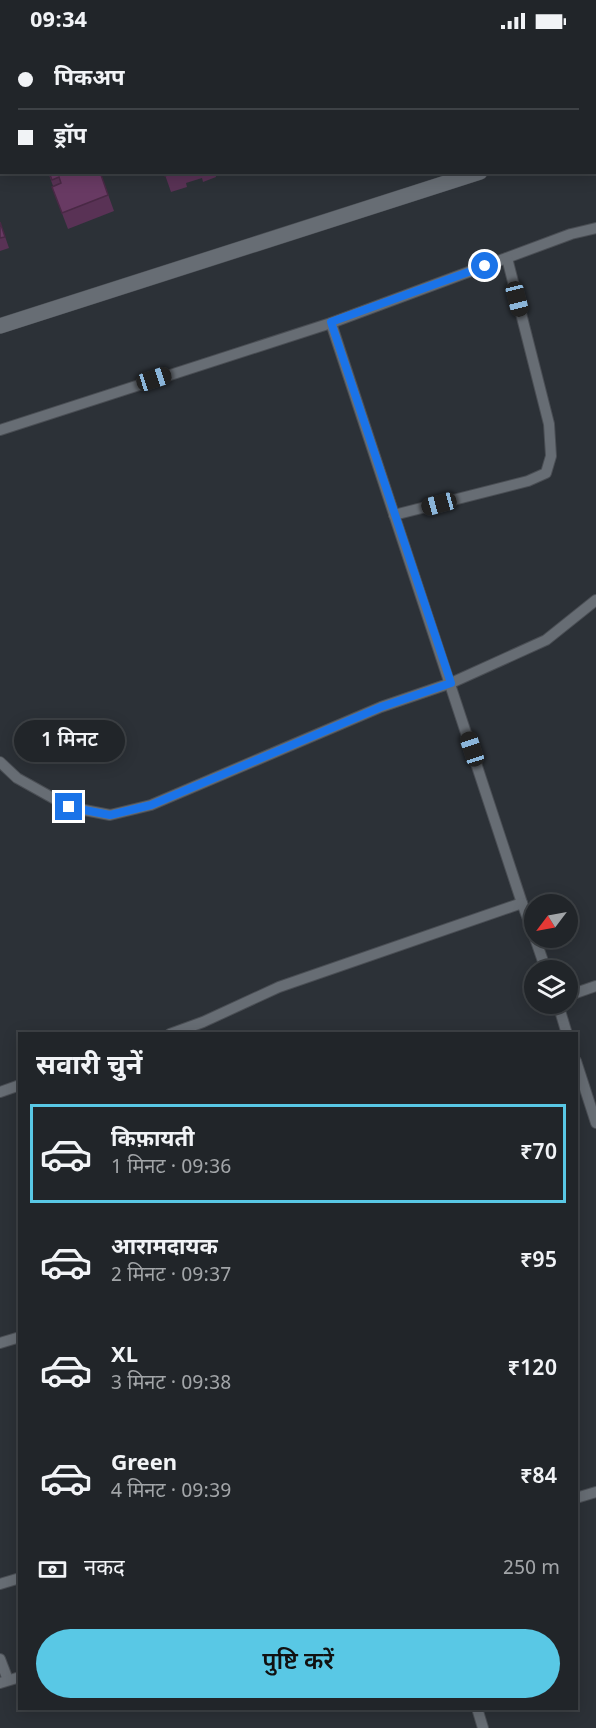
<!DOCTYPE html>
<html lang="hi">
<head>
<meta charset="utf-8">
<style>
	body { margin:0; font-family:Georgia,"Noto Sans Devanagari",serif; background:#292d31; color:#f1f3f6; height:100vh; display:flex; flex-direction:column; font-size:22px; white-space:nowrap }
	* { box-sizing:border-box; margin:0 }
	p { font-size:20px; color:#a2a5a8 }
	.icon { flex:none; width:33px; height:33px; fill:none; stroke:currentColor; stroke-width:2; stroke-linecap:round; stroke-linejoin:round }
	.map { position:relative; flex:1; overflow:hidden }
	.sheet { position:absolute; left:18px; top:990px; width:560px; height:678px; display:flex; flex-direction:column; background:#212529; border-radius:0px; box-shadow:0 3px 15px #0003,0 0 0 2px #3e4246 }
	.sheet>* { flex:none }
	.top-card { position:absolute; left:0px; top:0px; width:597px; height:132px; box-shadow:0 3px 15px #0003,0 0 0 2px #3e4246; display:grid; align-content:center; height:132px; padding:0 18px; background:#212529 }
	.needle { width:39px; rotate:238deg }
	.controls { position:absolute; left:524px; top:852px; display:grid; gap:12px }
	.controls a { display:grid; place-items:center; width:54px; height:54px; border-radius:50%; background:#212529; box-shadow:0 3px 15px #0003,0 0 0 2px #3e4246; font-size:30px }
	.end { position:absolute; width:27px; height:27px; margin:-14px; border:8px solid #1a73e8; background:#fff; box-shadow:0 0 0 3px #fff }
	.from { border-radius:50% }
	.bubble { position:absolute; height:42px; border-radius:21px; background:#212529; box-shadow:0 3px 15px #0003,0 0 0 2px #3e4246; font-size:20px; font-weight:600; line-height:42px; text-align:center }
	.car { position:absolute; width:18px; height:36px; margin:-18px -9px; border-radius:8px; box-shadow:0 0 4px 2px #0007; background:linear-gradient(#222 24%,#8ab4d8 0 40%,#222 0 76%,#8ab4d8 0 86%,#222 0) }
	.top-card b { display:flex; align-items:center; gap:21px; height:57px; font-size:22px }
	.top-card b+b { border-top:2px solid #3e4246 }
	.top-card i { width:15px; height:15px; background:#f1f3f6 }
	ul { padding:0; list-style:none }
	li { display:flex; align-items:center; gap:18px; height:99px; margin:0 12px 9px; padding:0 6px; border:3px solid transparent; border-radius:0px }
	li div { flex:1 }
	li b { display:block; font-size:22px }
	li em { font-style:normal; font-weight:600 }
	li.current { border-color:#59c8e5 }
	li>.icon { width:54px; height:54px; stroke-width:1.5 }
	h2 { padding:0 18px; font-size:27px; line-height:72px }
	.pay { display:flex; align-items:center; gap:15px; height:66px; padding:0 18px; font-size:22px }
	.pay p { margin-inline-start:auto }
	.primary-button { display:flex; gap:12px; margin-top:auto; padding:12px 18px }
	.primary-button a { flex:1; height:69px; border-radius:36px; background:#59c8e5; color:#111; font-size:24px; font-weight:600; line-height:69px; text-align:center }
	.status { display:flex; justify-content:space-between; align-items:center; height:42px; padding:0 30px; background:#212529; direction:ltr }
	.status svg { height:16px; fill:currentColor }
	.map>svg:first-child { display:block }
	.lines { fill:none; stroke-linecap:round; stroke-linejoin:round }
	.service-casing { stroke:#4a4e54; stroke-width:12 }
	.minor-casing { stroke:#4a4e54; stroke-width:16 }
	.service { stroke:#676d74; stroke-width:10 }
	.minor { stroke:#676d74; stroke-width:15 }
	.wall { fill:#593255 }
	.building { fill:#683a63; stroke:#492945; stroke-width:1.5 }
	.route { stroke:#1a73e8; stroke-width:8 }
</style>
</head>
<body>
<div class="status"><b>09:34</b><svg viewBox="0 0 49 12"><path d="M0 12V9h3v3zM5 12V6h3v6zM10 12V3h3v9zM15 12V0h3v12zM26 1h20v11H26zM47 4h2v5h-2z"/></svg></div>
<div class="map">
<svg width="596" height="1686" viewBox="0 0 596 1686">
	<rect width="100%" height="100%" fill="#2c3137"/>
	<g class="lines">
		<defs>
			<g id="service">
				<polyline points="331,281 522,861"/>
				<polyline points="0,388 331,281 571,192 596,186"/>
				<polyline points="394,473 528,439 546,431 551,414 549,382 507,216"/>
				<polyline points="0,720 17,736 69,765 110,773 151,763 381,665 451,641 546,598 596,558"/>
				<polyline points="535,896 546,928"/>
				<polyline points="567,954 596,944"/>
				<polyline points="558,962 567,992"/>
				<polyline points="170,992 203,980 279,945 522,861 534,893"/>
				<polyline points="576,1019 596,1081"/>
				<polyline points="0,1050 20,1043"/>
				<polyline points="0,1301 20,1295"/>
				<polyline points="576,1456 596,1450"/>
				<polyline points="0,1542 20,1536"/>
				<polyline points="0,1617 8,1638"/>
				<polyline points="0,1641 20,1635"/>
				<polyline points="477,1666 483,1686"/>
			</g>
			<g id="minor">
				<polyline points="121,0 121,2"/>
				<polyline points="426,0 427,2"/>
				<polyline points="0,284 480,130"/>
			</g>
		</defs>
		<use href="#service" class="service-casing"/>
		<use href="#minor" class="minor-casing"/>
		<use href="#service" class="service"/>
		<use href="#minor" class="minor"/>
	</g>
	<g class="wall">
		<polygon points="0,0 10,0 11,2 2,2 2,20 0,21"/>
		<polygon points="23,0 107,0 108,2 24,2"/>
		<polygon points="539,0 578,0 575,2 540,2"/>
		<polygon points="48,130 100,130 114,169 68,187 52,145 53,144"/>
		<polygon points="164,130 215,130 216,135 203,140 202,136 186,141 187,145 171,150"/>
		<polygon points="0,180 9,206 0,209"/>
	</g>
	<g class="building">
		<rect x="57" y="0" width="50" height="2"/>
		<polygon points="163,0 247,0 248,2 164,2"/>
		<polygon points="325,0 378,0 379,2 325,2"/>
		<polygon points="49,130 100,130 108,153 62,171 52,145 61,141 59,135 52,138"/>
		<polygon points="164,130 176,130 165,134"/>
		<polygon points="0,180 5,195 0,196"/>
	</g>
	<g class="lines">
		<polyline class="route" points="69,765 110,773 151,763 381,665 451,641 331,280 485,224"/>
	</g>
</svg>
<div class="controls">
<a><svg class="needle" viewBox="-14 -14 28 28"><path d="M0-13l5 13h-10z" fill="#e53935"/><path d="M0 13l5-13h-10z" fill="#a2a5a8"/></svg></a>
<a><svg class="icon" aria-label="layers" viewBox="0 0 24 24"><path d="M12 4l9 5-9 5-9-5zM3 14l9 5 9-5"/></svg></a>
</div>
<i class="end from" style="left:485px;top:224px"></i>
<i class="end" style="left:69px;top:765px"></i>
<div class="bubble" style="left:14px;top:678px;width:111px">1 मिनट</div>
<i class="car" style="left:517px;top:257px;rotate:166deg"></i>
<i class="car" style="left:154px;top:337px;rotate:72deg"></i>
<i class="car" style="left:439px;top:462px;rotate:255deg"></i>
<i class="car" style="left:472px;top:707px;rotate:342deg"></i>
<div class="top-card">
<b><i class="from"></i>पिकअप</b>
<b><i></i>ड्रॉप</b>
</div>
<section class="sheet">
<h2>सवारी चुनें</h2>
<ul>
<li class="current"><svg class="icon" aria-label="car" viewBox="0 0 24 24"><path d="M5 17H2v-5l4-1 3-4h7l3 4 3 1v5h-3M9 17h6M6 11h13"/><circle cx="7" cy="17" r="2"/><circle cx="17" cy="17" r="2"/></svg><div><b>किफ़ायती</b><p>1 मिनट · 09:36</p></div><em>₹70</em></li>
<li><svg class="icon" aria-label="car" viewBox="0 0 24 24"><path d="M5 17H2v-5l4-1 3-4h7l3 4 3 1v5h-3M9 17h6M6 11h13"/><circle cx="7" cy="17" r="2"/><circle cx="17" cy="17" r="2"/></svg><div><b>आरामदायक</b><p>2 मिनट · 09:37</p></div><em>₹95</em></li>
<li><svg class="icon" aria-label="car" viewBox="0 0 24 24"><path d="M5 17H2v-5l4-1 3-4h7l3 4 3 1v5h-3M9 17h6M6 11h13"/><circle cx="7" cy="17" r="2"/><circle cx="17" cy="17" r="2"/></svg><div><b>XL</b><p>3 मिनट · 09:38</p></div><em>₹120</em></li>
<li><svg class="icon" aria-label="car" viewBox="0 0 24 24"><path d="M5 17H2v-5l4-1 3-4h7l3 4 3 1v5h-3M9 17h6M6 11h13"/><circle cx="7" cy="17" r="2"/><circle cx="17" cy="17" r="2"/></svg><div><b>Green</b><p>4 मिनट · 09:39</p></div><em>₹84</em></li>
</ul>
<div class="pay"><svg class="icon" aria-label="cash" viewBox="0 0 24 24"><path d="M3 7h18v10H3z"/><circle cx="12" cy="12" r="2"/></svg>नकद<p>250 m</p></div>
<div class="primary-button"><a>पुष्टि करें</a></div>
</section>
</div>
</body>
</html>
